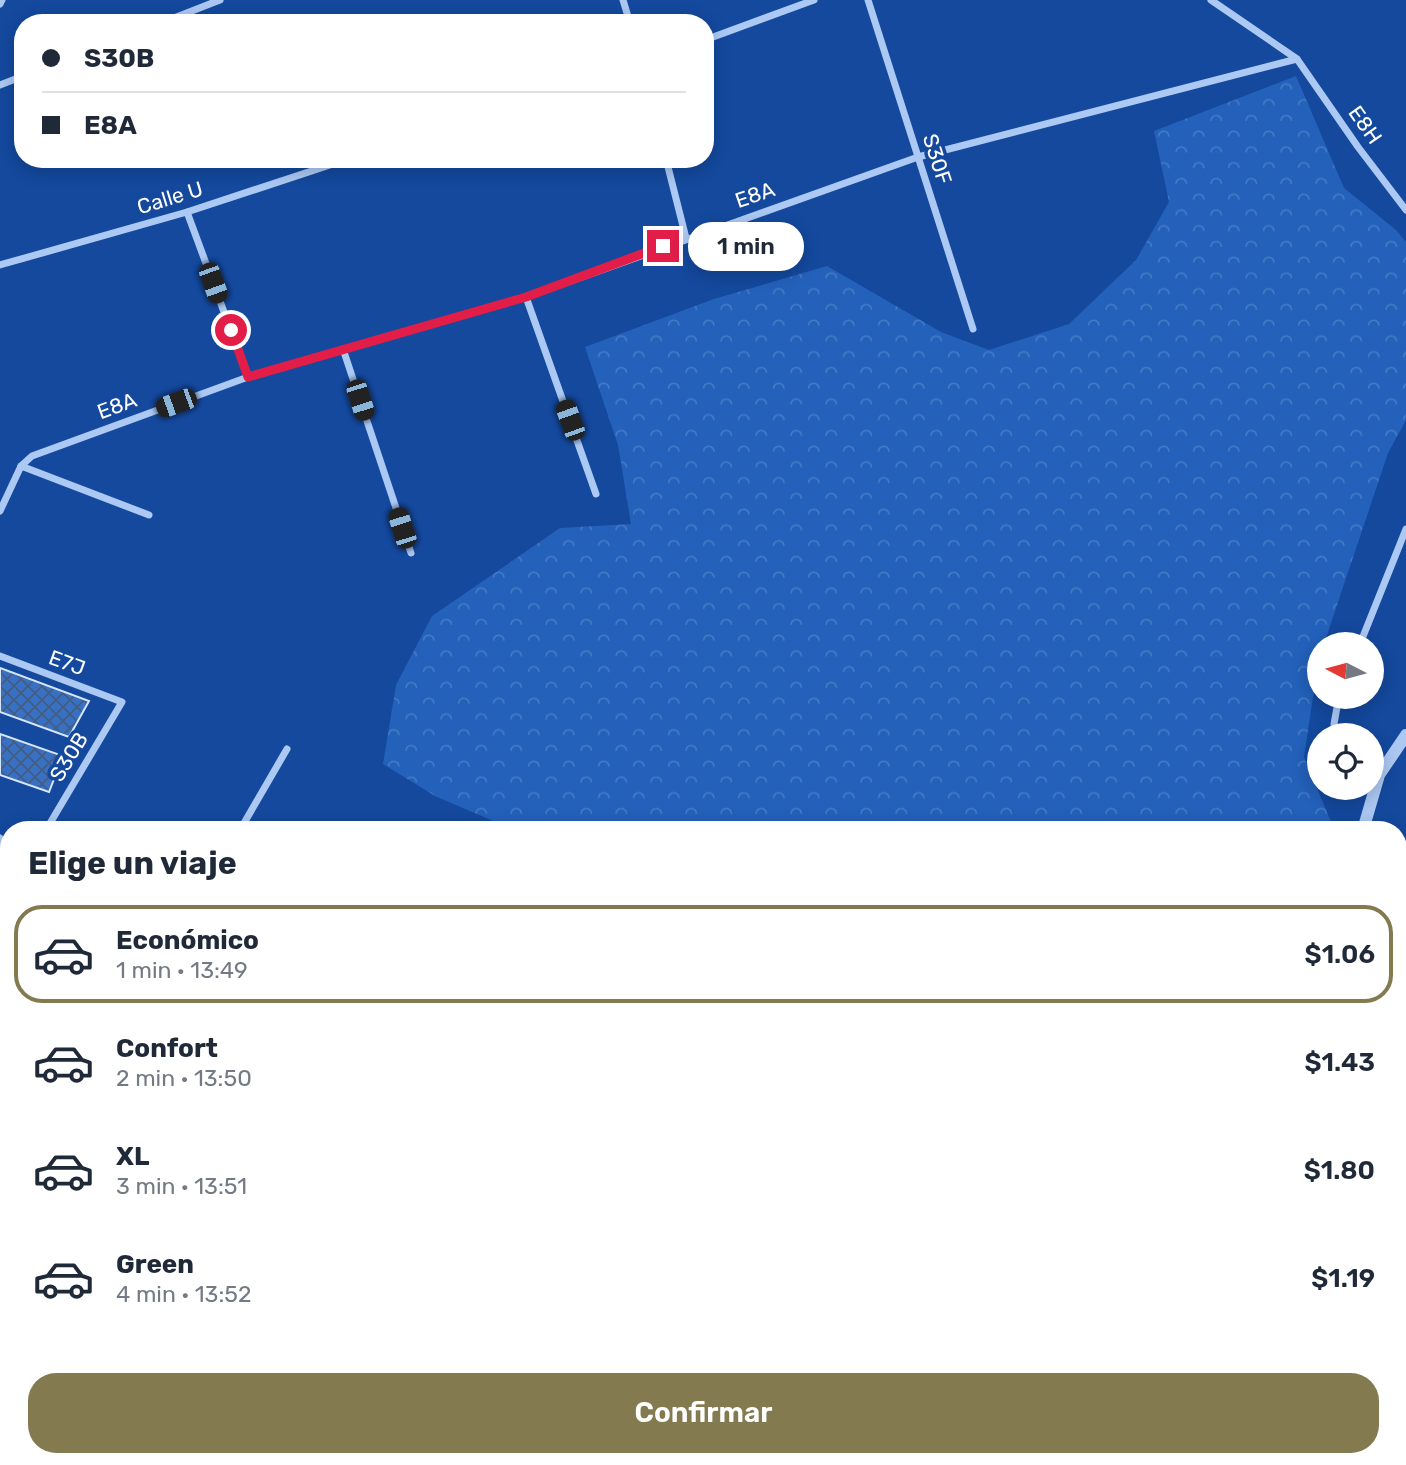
<!DOCTYPE html>
<html lang="es">
<head>
<meta charset="utf-8">
<style>
	body { margin:0; font-family:Rubik,sans-serif; background:#f2f2f3; color:#1f2937; height:100vh; display:flex; flex-direction:column; font-size:26px; white-space:nowrap }
	* { box-sizing:border-box; margin:0 }
	p { font-size:23px; color:#747a83 }
	.icon { flex:none; width:38px; height:38px; fill:none; stroke:currentColor; stroke-width:2; stroke-linecap:round; stroke-linejoin:round }
	.map { position:relative; flex:1; overflow:hidden }
	.side { position:absolute; left:0px; top:821px; width:1407px; height:646px; display:flex; flex-direction:column; background:#fff; border-radius:28px 28px 0 0; box-shadow:0 4px 18px #0003 }
	.side>* { flex:none }
	.hud { position:absolute; left:14px; top:14px; width:700px; height:154px; border-radius:28px; box-shadow:0 4px 18px #0003; display:grid; align-content:center; height:154px; padding:0 28px; background:#fff }
	.needle { width:46px; rotate:276deg }
	.fabs { position:absolute; left:1307px; top:632px; display:grid; gap:14px }
	.fabs a { display:grid; place-items:center; width:77px; height:77px; border-radius:50%; background:#fff; box-shadow:0 4px 18px #0003; font-size:35px }
	.end { position:absolute; width:32px; height:32px; margin:-16px; border:9px solid #e11d48; background:#fff; box-shadow:0 0 0 4px #fff }
	.from { border-radius:50% }
	.bubble { position:absolute; height:49px; border-radius:24px; background:#fff; box-shadow:0 4px 18px #0003; font-size:23px; font-weight:600; line-height:49px; text-align:center }
	.car { position:absolute; width:21px; height:42px; margin:-21px -10px; border-radius:9px; box-shadow:0 0 5px 2px #0007; background:linear-gradient(#222 24%,#8ab4d8 0 40%,#222 0 76%,#8ab4d8 0 86%,#222 0) }
	.hud b { display:flex; align-items:center; gap:24px; height:66px; font-size:26px }
	.hud b+b { border-top:2px solid #e0e1e3 }
	.hud i { width:18px; height:18px; background:#1f2937 }
	ul { padding:0; list-style:none }
	li { display:flex; align-items:center; gap:21px; height:98px; margin:0 14px 10px; padding:0 14px; border:4px solid transparent; border-radius:28px }
	li div { flex:1 }
	li b { display:block; font-size:26px }
	li em { font-style:normal; font-weight:600 }
	li.active { border-color:#847a50 }
	li>.icon { width:63px; height:63px; stroke-width:1.5 }
	h2 { padding:0 28px; font-size:32px; line-height:84px }
	.action { display:flex; gap:14px; margin-top:auto; padding:14px 28px }
	.action a { flex:1; height:80px; border-radius:28px; background:#847a50; color:#fff; font-size:28px; font-weight:600; line-height:80px; text-align:center }
	.map>svg:first-child { display:block }
	.forest { fill:url(#forest-crowns) }
	.building { fill:url(#building-cross-hatch); stroke:#d4e5fd; stroke-width:2 }
	.lines { fill:none; stroke-linecap:round; stroke-linejoin:round }
	.minor { stroke:#acc9f4; stroke-width:7 }
	.tertiary { stroke:#acc9f4; stroke-width:12 }
	.route { stroke:#e11d48; stroke-width:9 }
	.labels { text-anchor:middle; stroke-width:7; stroke-linejoin:round; paint-order:stroke }
	.street-label { font-size:21px; fill:#fff; stroke:#14499e }
</style>
</head>
<body>
<div class="map">
<svg width="1406" height="1465" viewBox="0 0 1406 1465">
	<defs>
		<pattern id="forest-crowns" width="20" height="18" patternUnits="userSpaceOnUse" patternTransform="scale(1.75)"><rect width="20" height="18" fill="#2361bb"/><path d="M2 6a3 3 0 1 1 6 0M12 15a3 3 0 1 1 6 0" fill="none" stroke="#4479c5"/></pattern>
		<pattern id="building-cross-hatch" width="8" height="8" patternUnits="userSpaceOnUse" patternTransform="scale(1.75)"><rect width="8" height="8" fill="#3870c4"/><path d="M0 0l8 8M0 8l8-8" fill="none" stroke="#435c82"/></pattern>
	</defs>
	<rect width="100%" height="100%" fill="#14499e"/>
	<g class="forest">
		<polygon points="1296,76 1344,188 1396,230 1406,242 1406,420 1388,453 1324,644 1320,644 1319,657 1304,757 1334,829 512,829 435,796 383,764 396,685 432,616 560,528 631,524 618,445 585,347 714,299 827,266 941,332 989,350 1069,324 1136,260 1169,202 1154,131"/>
		<polygon points="433,1458 948,1458 943,1465 431,1465"/>
	</g>
	<g class="building">
		<polygon points="0,668 89,701 69,737 0,712"/>
		<polygon points="0,734 63,756 49,792 0,775"/>
		<polygon points="12,1458 22,1458 37,1463 36,1465 10,1465"/>
	</g>
	<g class="lines">
		<g class="minor">
			<polyline points="623,0 630,23"/>
			<polyline points="868,0 973,329"/>
			<polyline points="1211,0 1297,59 1358,147 1406,210"/>
			<polyline points="0,4 2,0"/>
			<polyline points="161,23 220,0"/>
			<polyline points="705,40 814,0"/>
			<polyline points="0,85 23,76"/>
			<polyline points="666,159 686,238"/>
			<polyline points="187,212 248,377"/>
			<polyline points="0,265 187,212 348,159"/>
			<polyline points="526,297 596,494"/>
			<polyline points="343,349 411,553"/>
			<polyline points="21,466 149,515"/>
			<polyline points="0,511 21,466 32,456 248,377 526,297 918,157 1297,59"/>
			<polyline points="1360,644 1406,529"/>
			<polyline points="0,656 122,702 46,830"/>
			<polyline points="1335,735 1334,724 1339,696"/>
			<polyline points="240,830 287,749"/>
			<polyline points="0,838 4,841 0,854"/>
			<polyline points="0,908 9,893"/>
			<polyline points="0,1101 9,1103"/>
			<polyline points="1398,1332 1406,1414"/>
			<polyline points="1108,1458 1109,1465"/>
			<polyline points="414,1465 415,1458"/>
		</g>
		<g class="tertiary">
			<polyline points="1363,830 1379,775 1406,735"/>
			<polyline points="984,1465 989,1458"/>
		</g>
	</g>
	<g class="lines">
		<polyline class="route" points="231,330 248,377 526,297 663,246"/>
	</g>
	<g class="labels">
		<g class="street-label">
			<text transform="translate(1365 125) rotate(55)" y="7">E8H</text>
			<text transform="translate(937 159) rotate(72)" y="7">S30F</text>
			<text transform="translate(755 195) rotate(-19)" y="7">E8A</text>
			<text transform="translate(170 198) rotate(-17)" y="7">Calle U</text>
			<text transform="translate(117 406) rotate(-20)" y="7">E8A</text>
			<text transform="translate(67 663) rotate(20)" y="7">E7J</text>
			<text transform="translate(69 757) rotate(-59)" y="7">S30B</text>
		</g>
	</g>
</svg>
<div class="fabs">
<a><svg class="needle" viewBox="-14 -14 28 28"><path d="M0-13l5 13h-10z" fill="#e53935"/><path d="M0 13l5-13h-10z" fill="#747a83"/></svg></a>
<a><svg class="icon" aria-label="locate" viewBox="0 0 24 24"><circle cx="12" cy="12" r="6"/><path d="M12 2v4M12 18v4M2 12h4M18 12h4"/></svg></a>
</div>
<i class="end from" style="left:231px;top:330px"></i>
<i class="end" style="left:663px;top:246px"></i>
<div class="bubble" style="left:688px;top:222px;width:116px">1 min</div>
<i class="car" style="left:213px;top:283px;rotate:160deg"></i>
<i class="car" style="left:360px;top:400px;rotate:162deg"></i>
<i class="car" style="left:176px;top:403px;rotate:250deg"></i>
<i class="car" style="left:570px;top:420px;rotate:340deg"></i>
<i class="car" style="left:402px;top:528px;rotate:342deg"></i>
<div class="hud">
<b><i class="from"></i>S30B</b>
<b><i></i>E8A</b>
</div>
<section class="side">
<h2>Elige un viaje</h2>
<ul>
<li class="active"><svg class="icon" aria-label="car" viewBox="0 0 24 24"><path d="M5 17H2v-5l4-1 3-4h7l3 4 3 1v5h-3M9 17h6M6 11h13"/><circle cx="7" cy="17" r="2"/><circle cx="17" cy="17" r="2"/></svg><div><b>Económico</b><p>1 min · 13:49</p></div><em>$1.06</em></li>
<li><svg class="icon" aria-label="car" viewBox="0 0 24 24"><path d="M5 17H2v-5l4-1 3-4h7l3 4 3 1v5h-3M9 17h6M6 11h13"/><circle cx="7" cy="17" r="2"/><circle cx="17" cy="17" r="2"/></svg><div><b>Confort</b><p>2 min · 13:50</p></div><em>$1.43</em></li>
<li><svg class="icon" aria-label="car" viewBox="0 0 24 24"><path d="M5 17H2v-5l4-1 3-4h7l3 4 3 1v5h-3M9 17h6M6 11h13"/><circle cx="7" cy="17" r="2"/><circle cx="17" cy="17" r="2"/></svg><div><b>XL</b><p>3 min · 13:51</p></div><em>$1.80</em></li>
<li><svg class="icon" aria-label="car" viewBox="0 0 24 24"><path d="M5 17H2v-5l4-1 3-4h7l3 4 3 1v5h-3M9 17h6M6 11h13"/><circle cx="7" cy="17" r="2"/><circle cx="17" cy="17" r="2"/></svg><div><b>Green</b><p>4 min · 13:52</p></div><em>$1.19</em></li>
</ul>
<div class="action"><a>Confirmar</a></div>
</section>
</div>
</body>
</html>
